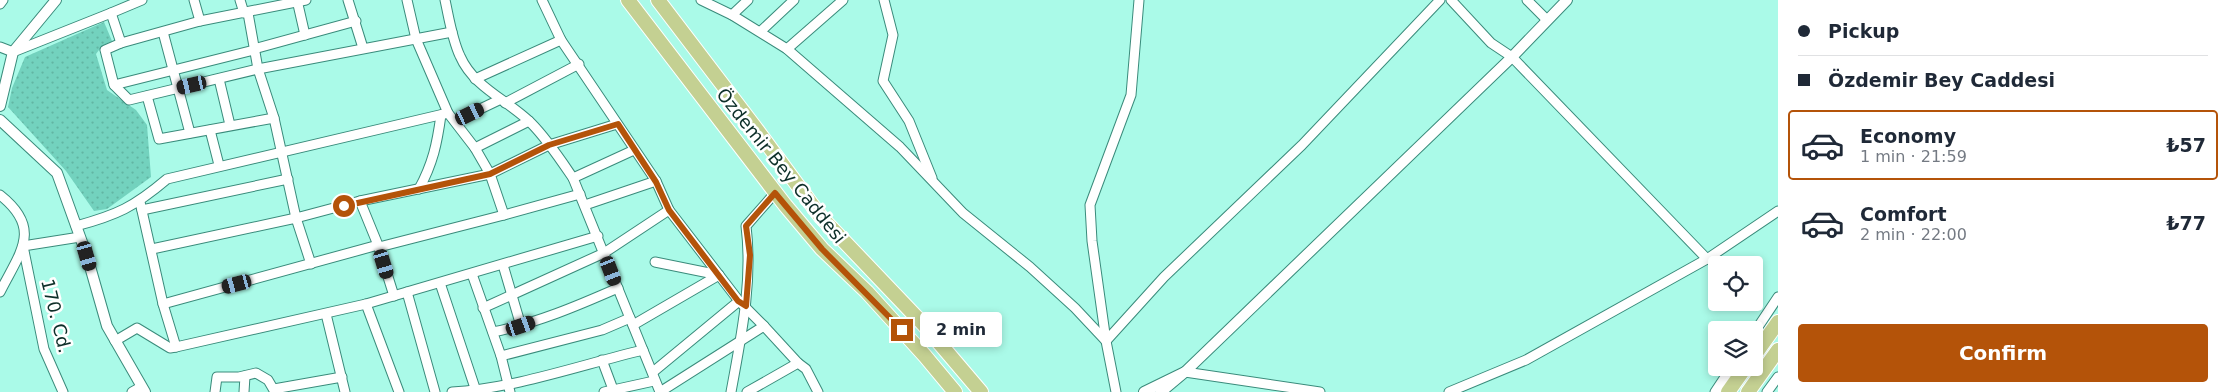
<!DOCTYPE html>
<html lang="en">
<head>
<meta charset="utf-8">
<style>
	body { margin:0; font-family:"DejaVu Sans",sans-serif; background:#f2f2f3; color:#1f2937; height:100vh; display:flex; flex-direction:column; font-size:19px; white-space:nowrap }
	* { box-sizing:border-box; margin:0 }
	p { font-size:16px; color:#747a83 }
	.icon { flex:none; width:28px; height:28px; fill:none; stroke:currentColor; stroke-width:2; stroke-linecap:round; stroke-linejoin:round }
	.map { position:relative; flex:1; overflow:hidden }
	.panel { display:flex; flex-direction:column; background:#fff; width:450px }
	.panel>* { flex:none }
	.hud { display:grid; align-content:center; height:110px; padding:0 20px; background:#fff }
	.buttons { position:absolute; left:1708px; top:256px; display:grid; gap:10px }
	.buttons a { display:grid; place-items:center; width:55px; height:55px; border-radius:5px; background:#fff; box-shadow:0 2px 8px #0003; font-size:25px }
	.end { position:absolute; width:22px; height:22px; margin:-11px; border:6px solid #b45309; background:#fff; box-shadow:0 0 0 2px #fff }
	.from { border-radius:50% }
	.bubble { position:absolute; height:35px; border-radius:5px; background:#fff; box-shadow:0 2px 8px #0003; font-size:16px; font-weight:700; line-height:35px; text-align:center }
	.car { position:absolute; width:15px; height:30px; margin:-15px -8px; border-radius:6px; box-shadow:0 0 4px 1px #0007; background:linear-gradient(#222 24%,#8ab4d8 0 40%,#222 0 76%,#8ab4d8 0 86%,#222 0) }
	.hud b { display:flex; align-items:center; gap:18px; height:48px; font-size:19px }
	.hud b+b { border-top:1px solid #e0e1e3 }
	.hud i { width:12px; height:12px; background:#1f2937 }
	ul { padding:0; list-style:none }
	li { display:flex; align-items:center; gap:15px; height:70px; margin:0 10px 8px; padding:0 10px; border:2px solid transparent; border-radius:5px }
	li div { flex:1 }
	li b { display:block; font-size:19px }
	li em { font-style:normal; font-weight:700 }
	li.active { border-color:#b45309 }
	li>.icon { width:45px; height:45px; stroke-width:1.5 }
	.primary-button { display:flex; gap:10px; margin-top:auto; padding:10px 20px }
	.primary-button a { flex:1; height:58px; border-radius:5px; background:#b45309; color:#fff; font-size:20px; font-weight:700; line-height:58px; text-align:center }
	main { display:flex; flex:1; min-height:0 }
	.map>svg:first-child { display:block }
	.grass { fill:url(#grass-dots) }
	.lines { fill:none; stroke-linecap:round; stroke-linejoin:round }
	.minor-casing { stroke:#3a8b7b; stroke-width:11 }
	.tertiary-casing { stroke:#3a8b7b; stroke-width:12 }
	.primary-casing { stroke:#fff; stroke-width:16 }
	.minor { stroke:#fff; stroke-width:9 }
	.tertiary { stroke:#fff; stroke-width:10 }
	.primary { stroke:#c4d092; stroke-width:14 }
	.route { stroke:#b45309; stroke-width:6 }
	.labels { text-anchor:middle; stroke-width:5; stroke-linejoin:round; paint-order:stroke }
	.street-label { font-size:18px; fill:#0d2f29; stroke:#fff }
</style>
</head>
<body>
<main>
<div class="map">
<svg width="1778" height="392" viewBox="0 0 1778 392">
	<defs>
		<pattern id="grass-dots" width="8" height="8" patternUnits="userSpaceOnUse" patternTransform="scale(1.25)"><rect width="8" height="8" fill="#73d2be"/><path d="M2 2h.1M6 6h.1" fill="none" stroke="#62b5a3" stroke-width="1.8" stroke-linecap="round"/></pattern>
	</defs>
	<rect width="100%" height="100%" fill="#aafae8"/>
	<polygon class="grass" points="104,22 112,41 102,46 96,54 107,90 136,110 147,125 151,177 107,209 94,211 66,171 8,107 12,88 25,57"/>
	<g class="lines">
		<defs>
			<g id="minor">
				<polyline points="194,0 200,21"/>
				<polyline points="240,0 244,13"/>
				<polyline points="297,0 305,35"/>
				<polyline points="348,0 363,48"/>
				<polyline points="407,0 416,39 448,113 475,148 490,174 504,215 580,194"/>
				<path d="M445 0C449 18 452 39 460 56 474 88 508 100 531 123 547 139 560 159 573 178L660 392"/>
				<polyline points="542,0 561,40 656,181 669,210 739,301 764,326"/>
				<polyline points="701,0 732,15 787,49 900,147 963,213 1030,267 1075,308 1106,341 1164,277 1302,145 1440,0"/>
				<polyline points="884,0 893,35 883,81 909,121 932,178"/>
				<polyline points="1451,0 1491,43 1512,57 1707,259"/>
				<polyline points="1527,0 1547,20"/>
				<polyline points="0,4 3,0"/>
				<polyline points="111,13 142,0"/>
				<polyline points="248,13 258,69 274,118 296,218 360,201 378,245 394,296"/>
				<polyline points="732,15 748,0"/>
				<polyline points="761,31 794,0"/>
				<polyline points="163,32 190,133"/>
				<polyline points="121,43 105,50 114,85 129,100 258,69 452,32"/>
				<polyline points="0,47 13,52 111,13 121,43 200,21 306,0"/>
				<polyline points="254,49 356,21"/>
				<polyline points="787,49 843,0"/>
				<polyline points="219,79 230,125"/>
				<polyline points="475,79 561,40"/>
				<polyline points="114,85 254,50"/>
				<polyline points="147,96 159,139 274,118"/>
				<polyline points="505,103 579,64"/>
				<polyline points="455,121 499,100"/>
				<polyline points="210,130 219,165"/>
				<polyline points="475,148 529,121"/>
				<polyline points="573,178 634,150"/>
				<path d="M419 189C433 163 437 144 441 115"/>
				<path d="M0 195C43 229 20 252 0 292"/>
				<polyline points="360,201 490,174 549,145 617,124"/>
				<polyline points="140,202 163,304 378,245"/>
				<polyline points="585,205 656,181"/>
				<polyline points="142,210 288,179"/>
				<path d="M76 226C117 215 134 207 167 179L448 113"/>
				<polyline points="23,246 44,349 63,392"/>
				<polyline points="23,246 80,237"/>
				<polyline points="379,247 504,215"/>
				<polyline points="152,249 296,218 311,264"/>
				<polyline points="655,262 719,275"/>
				<polyline points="503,265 521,326"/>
				<polyline points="472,274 501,356 510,392"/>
				<polyline points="440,283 476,391"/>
				<polyline points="407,292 435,392"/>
				<polyline points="163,304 176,347"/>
				<polyline points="366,304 399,392"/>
				<polyline points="483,308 604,253 669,210"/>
				<polyline points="326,314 345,392"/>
				<polyline points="633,325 719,275"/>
				<path d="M493 332C537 323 577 306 618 288"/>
				<polyline points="1754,333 1778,297"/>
				<polyline points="115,341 137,328 170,348 176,347 366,304 598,236"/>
				<polyline points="501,356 602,330 630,318"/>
				<polyline points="602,360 614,392"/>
				<polyline points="653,372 739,301"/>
				<polyline points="1185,372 1320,392"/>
				<polyline points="274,389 342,377"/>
				<polyline points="132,392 141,387"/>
				<polyline points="215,392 217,377 239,377 256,373 268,380 275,392"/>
				<polyline points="244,392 245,376"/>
				<path d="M452 392C517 388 580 365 643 350"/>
				<polyline points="604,392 654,381"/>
				<polyline points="660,392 764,326 798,363"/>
				<path d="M731 392C741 337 753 282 746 226L775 193"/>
				<polyline points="747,392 798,363 806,369 818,392"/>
				<polyline points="1116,392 1106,341 1092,241 1090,205 1131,95 1139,0"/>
				<polyline points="1449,392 1526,360 1707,259 1778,211"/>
				<polyline points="1715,392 1731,368"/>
				<polyline points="1767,392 1778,377"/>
			</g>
			<g id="tertiary">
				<polyline points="0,106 13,52 56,0"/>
				<polyline points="0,120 57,173 87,256 107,326 145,392"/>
				<polyline points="1185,372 1512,57 1567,0"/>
				<polyline points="1144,392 1185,372 1161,392"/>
			</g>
			<g id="primary">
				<polyline points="628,0 785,205 822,249 867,292 925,356 955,392"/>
				<polyline points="658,0 754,126 821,217 924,325 981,392"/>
				<polyline points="1754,356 1778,322"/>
				<polyline points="1728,392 1745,368"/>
				<polyline points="1748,392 1778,350"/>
			</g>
		</defs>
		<use href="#minor" class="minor-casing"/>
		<use href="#tertiary" class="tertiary-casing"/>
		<use href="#primary" class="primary-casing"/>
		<use href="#minor" class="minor"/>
		<use href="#tertiary" class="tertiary"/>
		<use href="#primary" class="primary"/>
	</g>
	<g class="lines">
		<polyline class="route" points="344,206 490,174 549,145 618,124 656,182 669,210 738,301 746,306 750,255 746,226 775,193 822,249 902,330"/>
	</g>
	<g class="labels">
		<g class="street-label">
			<text transform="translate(781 166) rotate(51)" y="6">Özdemir Bey Caddesi</text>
			<text transform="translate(56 316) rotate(76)" y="6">170. Cd.</text>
		</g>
	</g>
</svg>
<div class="buttons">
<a><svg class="icon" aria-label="locate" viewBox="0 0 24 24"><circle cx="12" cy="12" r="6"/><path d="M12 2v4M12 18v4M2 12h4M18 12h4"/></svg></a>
<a><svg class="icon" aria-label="layers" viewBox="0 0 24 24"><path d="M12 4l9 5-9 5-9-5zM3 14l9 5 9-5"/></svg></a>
</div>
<i class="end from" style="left:344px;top:206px"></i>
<i class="end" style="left:902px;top:330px"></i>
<div class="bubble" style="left:920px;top:312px;width:82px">2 min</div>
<i class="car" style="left:192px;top:85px;rotate:257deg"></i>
<i class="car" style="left:470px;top:114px;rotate:64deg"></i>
<i class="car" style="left:87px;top:256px;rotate:164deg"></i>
<i class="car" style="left:384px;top:264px;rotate:163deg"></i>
<i class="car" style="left:611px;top:271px;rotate:159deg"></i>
<i class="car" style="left:237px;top:284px;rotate:255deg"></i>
<i class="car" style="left:521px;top:326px;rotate:71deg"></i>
</div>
<section class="panel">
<div class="hud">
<b><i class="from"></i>Pickup</b>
<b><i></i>Özdemir Bey Caddesi</b>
</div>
<ul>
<li class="active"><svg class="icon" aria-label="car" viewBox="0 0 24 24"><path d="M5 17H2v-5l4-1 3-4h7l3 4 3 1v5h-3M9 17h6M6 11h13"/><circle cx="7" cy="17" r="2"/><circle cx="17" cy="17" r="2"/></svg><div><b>Economy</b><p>1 min · 21:59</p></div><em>₺57</em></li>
<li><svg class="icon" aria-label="car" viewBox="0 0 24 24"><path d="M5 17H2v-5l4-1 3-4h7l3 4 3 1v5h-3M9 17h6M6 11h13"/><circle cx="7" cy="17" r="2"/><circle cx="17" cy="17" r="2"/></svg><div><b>Comfort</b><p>2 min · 22:00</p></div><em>₺77</em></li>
</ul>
<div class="primary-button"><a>Confirm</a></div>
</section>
</main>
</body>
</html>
